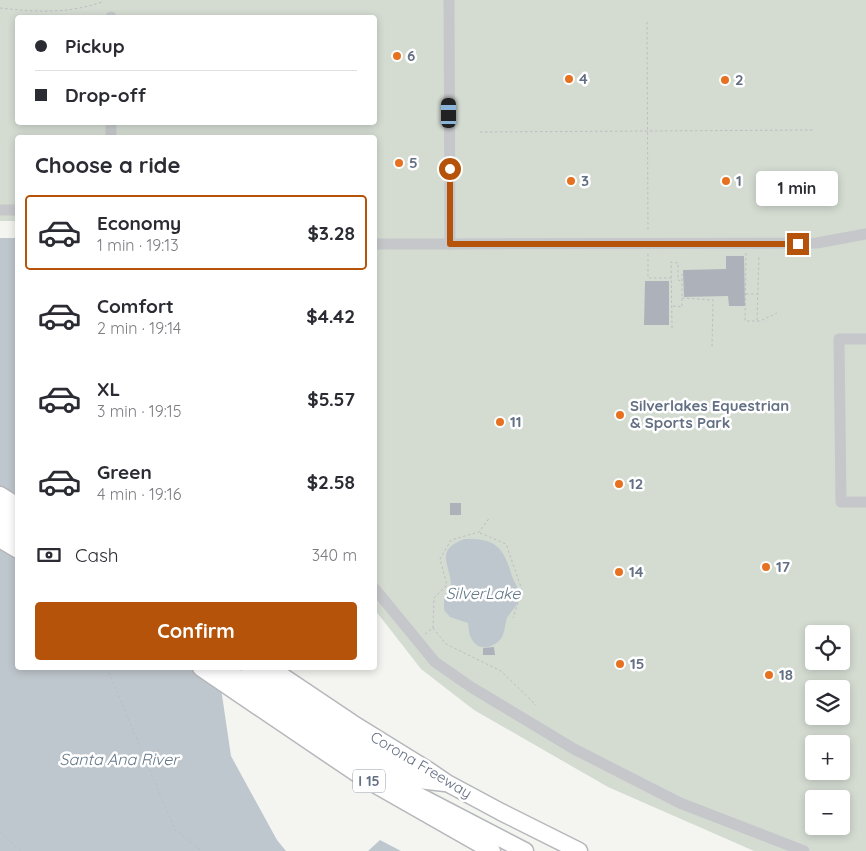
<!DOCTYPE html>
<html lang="en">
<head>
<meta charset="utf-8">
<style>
	body { margin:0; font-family:Quicksand,sans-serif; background:#f7f7f7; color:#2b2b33; height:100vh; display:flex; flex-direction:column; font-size:19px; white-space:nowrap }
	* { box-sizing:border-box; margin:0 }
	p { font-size:16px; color:#7c7c81 }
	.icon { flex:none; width:28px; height:28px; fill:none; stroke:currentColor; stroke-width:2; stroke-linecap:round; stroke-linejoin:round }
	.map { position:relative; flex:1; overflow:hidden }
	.sheet { position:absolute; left:15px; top:135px; width:362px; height:535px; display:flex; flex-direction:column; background:#fff; border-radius:5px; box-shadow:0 2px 8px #0003 }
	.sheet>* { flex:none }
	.guide { position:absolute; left:15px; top:15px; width:362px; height:110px; border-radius:5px; box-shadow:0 2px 8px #0003; display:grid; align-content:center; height:110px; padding:0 20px; background:#fff }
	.controls { position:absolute; left:805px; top:625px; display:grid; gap:10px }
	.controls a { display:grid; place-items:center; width:45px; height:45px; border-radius:5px; background:#fff; box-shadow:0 2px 8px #0003; font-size:25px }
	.end { position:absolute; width:22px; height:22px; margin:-11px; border:6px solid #b45309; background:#fff; box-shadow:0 0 0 2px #fff }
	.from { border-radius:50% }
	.bubble { position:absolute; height:35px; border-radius:5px; background:#fff; box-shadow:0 2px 8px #0003; font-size:16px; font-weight:800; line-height:35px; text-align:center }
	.car { position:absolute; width:15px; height:30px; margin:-15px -8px; border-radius:6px; box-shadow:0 0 4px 1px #0007; background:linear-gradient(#222 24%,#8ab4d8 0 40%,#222 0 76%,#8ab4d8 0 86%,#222 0) }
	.guide b { display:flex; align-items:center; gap:18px; height:48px; font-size:19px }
	.guide b+b { border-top:1px solid #e1e1e2 }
	.guide i { width:12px; height:12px; background:#2b2b33 }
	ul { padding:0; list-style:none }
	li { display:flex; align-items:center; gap:15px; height:75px; margin:0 10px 8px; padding:0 10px; border:2px solid transparent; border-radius:5px }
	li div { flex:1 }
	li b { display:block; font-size:19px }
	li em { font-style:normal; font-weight:800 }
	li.current { border-color:#b45309 }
	li>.icon { width:45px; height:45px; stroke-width:1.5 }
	h2 { padding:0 20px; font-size:22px; line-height:60px }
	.pay { display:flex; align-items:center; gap:12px; height:55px; padding:0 20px; font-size:19px }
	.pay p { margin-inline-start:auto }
	.cta { display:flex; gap:10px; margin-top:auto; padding:10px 20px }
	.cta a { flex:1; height:58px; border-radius:5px; background:#b45309; color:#fff; font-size:20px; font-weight:800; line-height:58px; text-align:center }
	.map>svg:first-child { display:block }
	.green { fill:#d4dcd2; fill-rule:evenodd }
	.water { fill:#bfc7ce }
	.building { fill:#adb2ba }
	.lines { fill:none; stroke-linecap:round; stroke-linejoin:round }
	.highway-casing { stroke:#b5b7bb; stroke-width:19 }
	.path { stroke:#bcbdc0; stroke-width:1; stroke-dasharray:2.5 2.5; stroke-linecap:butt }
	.minor { stroke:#c5c7cb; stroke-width:11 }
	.highway { stroke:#fff; stroke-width:16 }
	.route { stroke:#b45309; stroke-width:6 }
	.poi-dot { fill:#e67120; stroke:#fff; stroke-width:2 }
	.labels { text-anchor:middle; stroke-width:5; stroke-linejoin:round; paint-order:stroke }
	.shield { fill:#fff; stroke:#929aa8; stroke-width:1 }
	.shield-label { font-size:14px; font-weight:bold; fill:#636f83 }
	.poi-label { font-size:15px; font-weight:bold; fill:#636f83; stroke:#fff; text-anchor:start }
	.street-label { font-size:15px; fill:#636f83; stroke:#fff }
	.water-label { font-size:16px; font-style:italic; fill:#637787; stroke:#fff }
</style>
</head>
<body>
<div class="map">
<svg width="866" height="851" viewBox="0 0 866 851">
	<rect width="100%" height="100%" fill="#f4f5f1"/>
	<path class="green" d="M0 0H866V851H754L608 787 474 710 421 669 375 610V138H18L17 221H0ZM18 18H375V122H18ZM814 634H841V661H814ZM814 689H841V716H814ZM814 744H841V771H814ZM814 799H841V826H814Z"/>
	<g class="water">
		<polygon points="0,238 18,238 18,668 218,668 231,756 277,840 286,851 0,851"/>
		<path d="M464 539C493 538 503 545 511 573 513 582 521 589 519 599 518 606 510 612 507 618 505 624 505 631 502 637 496 647 480 652 473 641 468 635 469 629 468 623L450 617 444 610V597L451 585C450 563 434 551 464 539Z"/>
		<polygon points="380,840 401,851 402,851 368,851"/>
	</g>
	<g class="building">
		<polygon points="726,256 744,256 745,306 729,306 728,296 684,297 683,270 726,269"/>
		<polygon points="645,281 669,281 669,325 644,325"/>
		<rect x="450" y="503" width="11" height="12"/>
		<polygon points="494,647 495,655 483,655 483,648"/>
	</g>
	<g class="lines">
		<defs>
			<g id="highway">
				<polyline points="0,495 18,506"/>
				<polyline points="0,510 18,520"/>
				<polyline points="0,526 18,536"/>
				<polyline points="0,539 18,550"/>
				<polyline points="201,668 362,777 492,851"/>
				<polyline points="223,668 400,786 525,851"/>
				<polyline points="249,668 328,722 419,780 445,783"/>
				<polyline points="270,668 352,723 428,770 447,783 501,812 579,851"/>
			</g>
		</defs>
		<use href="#highway" class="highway-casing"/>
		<g class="path">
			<path d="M0 8C36 12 67 14 102 2V0"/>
			<polyline points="647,22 648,232"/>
			<polyline points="480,132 813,130"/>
			<polyline points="746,253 745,321 760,321 777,313"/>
			<polyline points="648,254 648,278 671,278"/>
			<polyline points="746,294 757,294"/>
			<polyline points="682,298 713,300 712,346"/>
			<polyline points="673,306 682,307 682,274"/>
			<polyline points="757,320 759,255"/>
			<polyline points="672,328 671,262 678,263 678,280 682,281"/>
			<polyline points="480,533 506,544 522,590 513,618"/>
			<polyline points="433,628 446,644 501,671 536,705"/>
			<polyline points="425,634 433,628 434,598 447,585 440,559 451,540 479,532 490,517"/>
			<polyline points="107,668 175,830 202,851"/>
			<polyline points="0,832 21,851"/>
		</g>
		<g class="minor">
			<polyline points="449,0 450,244 817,243 866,234"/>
			<polyline points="111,17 111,18"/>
			<polyline points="111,122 111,138"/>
			<polyline points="0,210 18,210"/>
			<polyline points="375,244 450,244"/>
			<polyline points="866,339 839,339 841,502 866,502"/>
			<polyline points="375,589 435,662 471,687 574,749 680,803 804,851"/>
		</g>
		<use href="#highway" class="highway"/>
	</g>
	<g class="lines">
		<polyline class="route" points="450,169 450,244 798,244"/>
	</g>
	<g class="poi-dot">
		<circle cx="397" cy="56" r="5"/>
		<circle cx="569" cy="79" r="5"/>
		<circle cx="725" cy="80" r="5"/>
		<circle cx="399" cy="163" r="5"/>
		<circle cx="571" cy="181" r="5"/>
		<circle cx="726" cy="181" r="5"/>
		<circle cx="620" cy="415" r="5"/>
		<circle cx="500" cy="422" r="5"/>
		<circle cx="619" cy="484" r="5"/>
		<circle cx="766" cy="567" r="5"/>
		<circle cx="619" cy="572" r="5"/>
		<circle cx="620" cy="664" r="5"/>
		<circle cx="769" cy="675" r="5"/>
	</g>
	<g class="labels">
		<rect class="shield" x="353" y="769.5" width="32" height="23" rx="4"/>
		<g class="shield-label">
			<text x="369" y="786">I 15</text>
		</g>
		<g class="poi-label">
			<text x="407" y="61">6</text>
			<text x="579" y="84">4</text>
			<text x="735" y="85">2</text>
			<text x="409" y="168">5</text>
			<text x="581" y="186">3</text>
			<text x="736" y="186">1</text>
			<text x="630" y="411">Silverlakes Equestrian<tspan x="630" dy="17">&amp; Sports Park</tspan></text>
			<text x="510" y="427">11</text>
			<text x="629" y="489">12</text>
			<text x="776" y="572">17</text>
			<text x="629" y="577">14</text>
			<text x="630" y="669">15</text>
			<text x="779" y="680">18</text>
		</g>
		<g class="street-label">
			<text transform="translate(421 765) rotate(31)" y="5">Corona Freeway</text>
		</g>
		<g class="water-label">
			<text x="483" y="599">SilverLake</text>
			<text x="119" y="765">Santa Ana River</text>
		</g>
	</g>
</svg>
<div class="controls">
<a><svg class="icon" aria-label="locate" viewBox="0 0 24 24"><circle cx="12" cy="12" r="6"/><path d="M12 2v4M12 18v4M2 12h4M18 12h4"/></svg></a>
<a><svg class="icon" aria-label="layers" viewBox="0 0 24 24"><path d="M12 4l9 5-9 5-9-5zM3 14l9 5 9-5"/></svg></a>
<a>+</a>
<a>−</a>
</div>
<i class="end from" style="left:450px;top:169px"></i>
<i class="end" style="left:798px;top:244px"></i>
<div class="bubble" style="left:756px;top:171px;width:82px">1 min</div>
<i class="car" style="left:449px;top:113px;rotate:0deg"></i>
<div class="guide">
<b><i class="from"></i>Pickup</b>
<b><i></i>Drop-off</b>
</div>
<section class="sheet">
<h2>Choose a ride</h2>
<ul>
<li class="current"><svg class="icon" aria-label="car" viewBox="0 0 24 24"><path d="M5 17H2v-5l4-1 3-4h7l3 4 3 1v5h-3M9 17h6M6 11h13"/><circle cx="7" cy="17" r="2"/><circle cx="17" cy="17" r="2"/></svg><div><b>Economy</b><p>1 min · 19:13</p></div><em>$3.28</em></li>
<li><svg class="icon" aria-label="car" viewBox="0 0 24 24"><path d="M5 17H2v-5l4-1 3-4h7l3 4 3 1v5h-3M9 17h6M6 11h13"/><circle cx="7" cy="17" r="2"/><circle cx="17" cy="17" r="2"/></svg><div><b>Comfort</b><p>2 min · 19:14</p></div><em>$4.42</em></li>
<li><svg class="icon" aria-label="car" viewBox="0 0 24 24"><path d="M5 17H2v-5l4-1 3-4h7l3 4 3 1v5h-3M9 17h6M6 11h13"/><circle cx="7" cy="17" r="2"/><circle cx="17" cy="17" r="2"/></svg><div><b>XL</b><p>3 min · 19:15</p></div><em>$5.57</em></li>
<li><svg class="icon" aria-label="car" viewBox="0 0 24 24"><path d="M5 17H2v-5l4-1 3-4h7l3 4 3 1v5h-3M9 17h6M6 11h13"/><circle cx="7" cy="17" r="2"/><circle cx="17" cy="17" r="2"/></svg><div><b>Green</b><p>4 min · 19:16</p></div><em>$2.58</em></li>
</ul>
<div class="pay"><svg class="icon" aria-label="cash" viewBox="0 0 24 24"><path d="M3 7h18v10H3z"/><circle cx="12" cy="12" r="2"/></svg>Cash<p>340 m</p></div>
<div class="cta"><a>Confirm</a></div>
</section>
</div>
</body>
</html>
